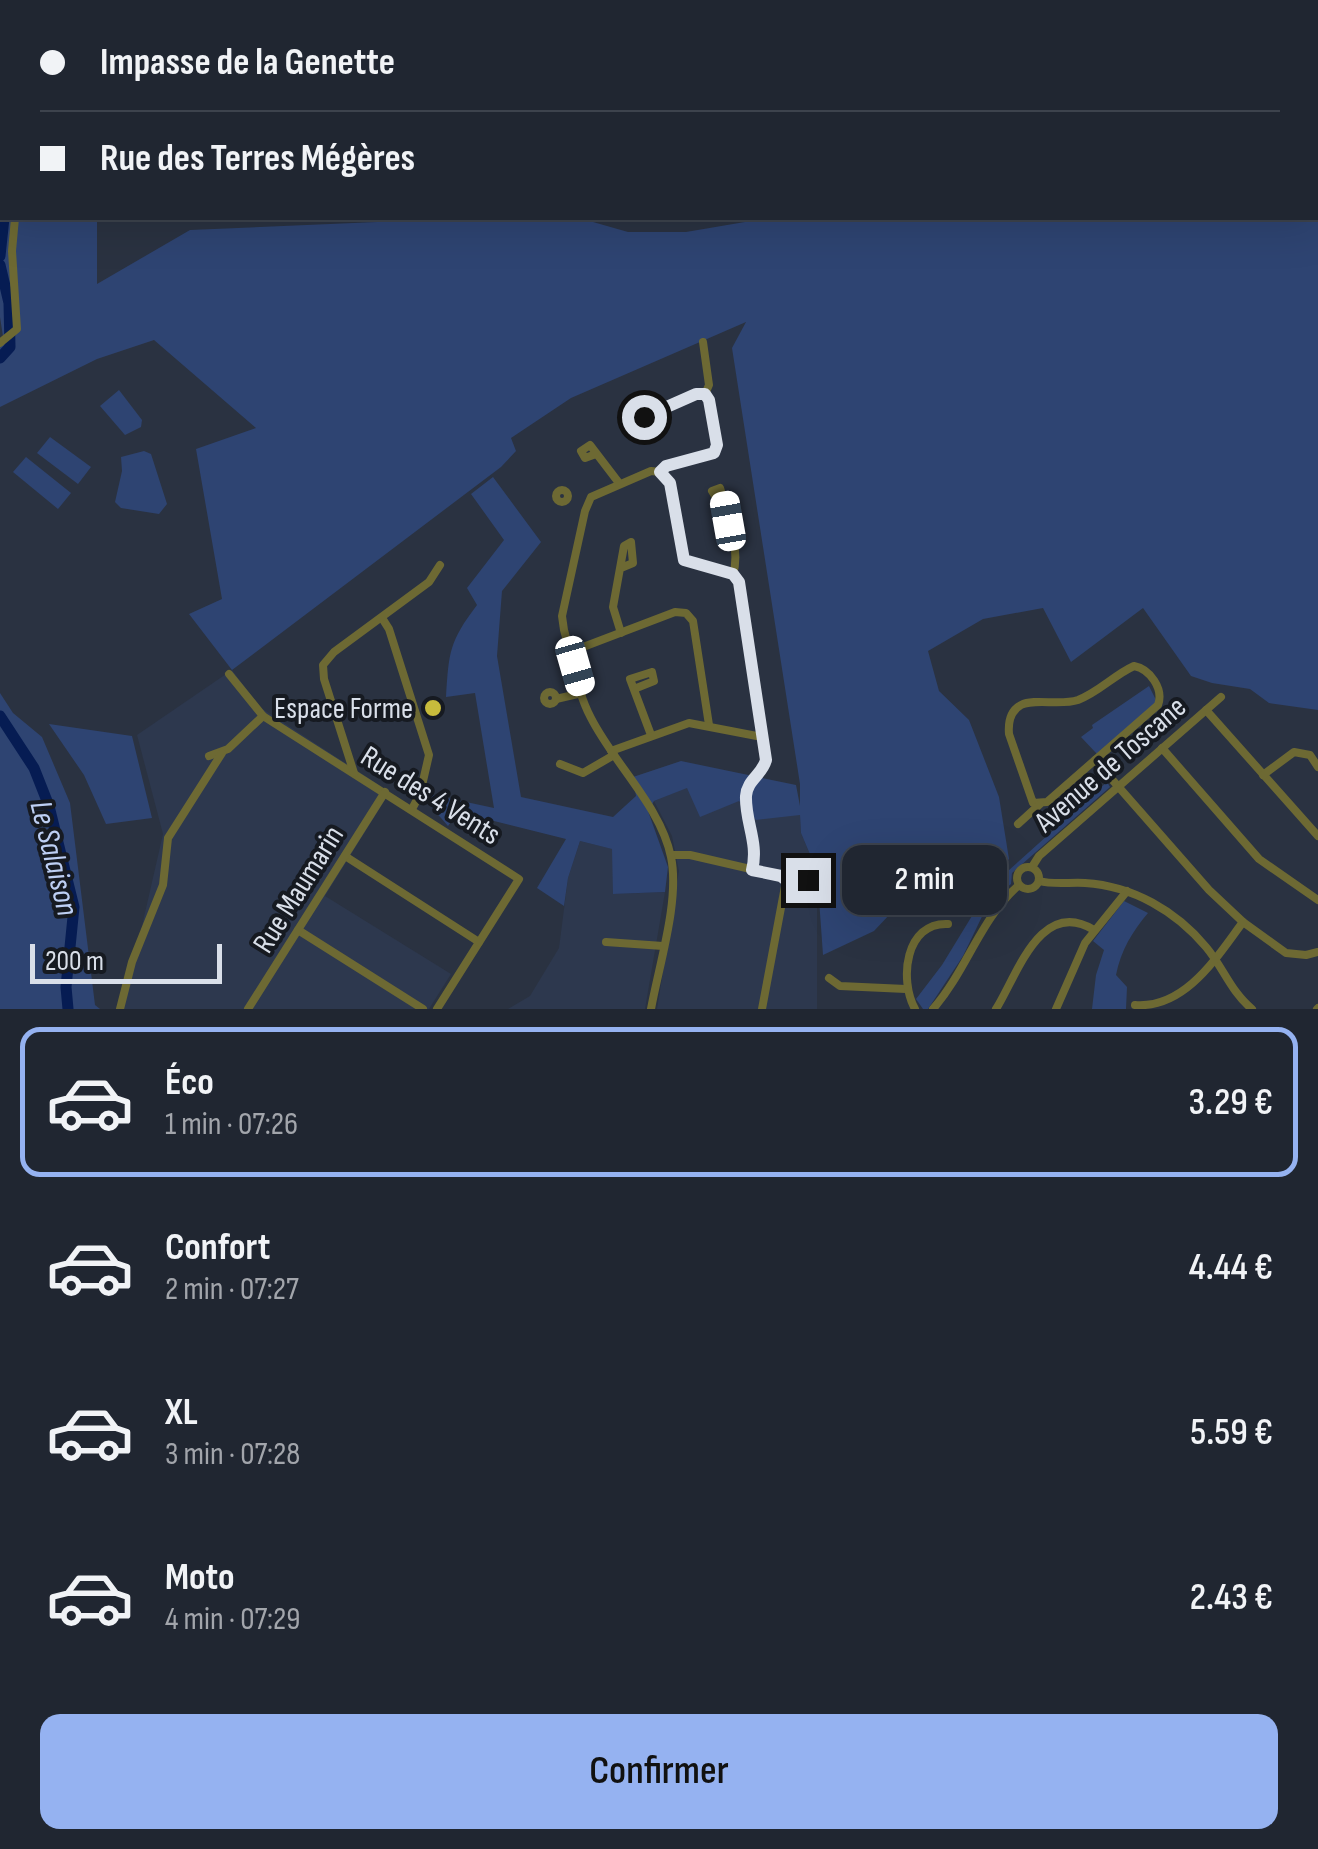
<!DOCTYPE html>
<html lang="fr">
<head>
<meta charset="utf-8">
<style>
	body { margin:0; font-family:"Sofia Sans Condensed",sans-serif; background:#282e39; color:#f1f3f6; height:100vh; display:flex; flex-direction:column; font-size:38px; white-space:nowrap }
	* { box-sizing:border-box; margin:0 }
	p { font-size:32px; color:#a2a5ab }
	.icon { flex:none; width:55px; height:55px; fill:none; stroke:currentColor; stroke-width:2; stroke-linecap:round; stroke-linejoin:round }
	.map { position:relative; height:1009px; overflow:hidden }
	.details { display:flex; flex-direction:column; background:#202631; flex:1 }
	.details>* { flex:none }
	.guide { position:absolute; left:0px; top:0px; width:1320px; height:220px; box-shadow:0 10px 40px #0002,0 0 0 2px #3d434d; display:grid; align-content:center; height:220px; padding:0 40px; background:#202631 }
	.scale { position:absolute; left:30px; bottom:25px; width:192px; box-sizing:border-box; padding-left:10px; border:5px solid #d9dfe9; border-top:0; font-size:28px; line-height:35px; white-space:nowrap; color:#d9dfe9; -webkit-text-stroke:8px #161a21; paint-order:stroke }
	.end { position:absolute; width:45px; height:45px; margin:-22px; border:12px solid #d9dfe9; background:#111; box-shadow:0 0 0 5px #111 }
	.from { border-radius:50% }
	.bubble { position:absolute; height:70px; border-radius:20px; background:#202631; box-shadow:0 10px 40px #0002,0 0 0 2px #3d434d; font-size:32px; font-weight:600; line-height:70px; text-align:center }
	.car { position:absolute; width:30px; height:60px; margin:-30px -15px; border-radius:12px; box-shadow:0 0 8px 2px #0007; background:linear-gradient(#fff 24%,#345 0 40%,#fff 0 76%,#345 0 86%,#fff 0) }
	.guide b { display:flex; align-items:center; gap:35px; height:95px; font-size:38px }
	.guide b+b { border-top:2px solid #3d434d }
	.guide i { width:25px; height:25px; background:#f1f3f6 }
	ul { padding:18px 0 0; list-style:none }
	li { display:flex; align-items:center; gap:30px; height:150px; margin:0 20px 15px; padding:0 20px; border:5px solid transparent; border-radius:20px }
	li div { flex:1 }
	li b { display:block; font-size:38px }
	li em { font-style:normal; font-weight:600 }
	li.current { border-color:#95b2f1 }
	li>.icon { width:90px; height:90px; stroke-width:1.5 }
	.cta { display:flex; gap:20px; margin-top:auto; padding:20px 40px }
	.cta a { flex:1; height:115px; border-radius:20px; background:#95b2f1; color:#111; font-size:40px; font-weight:600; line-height:115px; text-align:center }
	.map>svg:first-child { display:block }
	.built { fill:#2d384e }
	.green { fill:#2e4472 }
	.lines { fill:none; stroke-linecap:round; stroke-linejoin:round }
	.stream { stroke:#455680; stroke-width:2.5 }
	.river { stroke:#061c53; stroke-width:11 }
	.street { stroke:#6d6933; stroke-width:8 }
	.route { stroke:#d9dfe9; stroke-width:12 }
	.poi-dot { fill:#c7bb3c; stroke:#161a21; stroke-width:4 }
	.labels { text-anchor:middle; stroke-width:8; stroke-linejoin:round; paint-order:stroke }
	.poi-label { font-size:30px; fill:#d9dfe9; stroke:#161a21; text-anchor:end }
	.street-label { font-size:30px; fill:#d9dfe9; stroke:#161a21 }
	.water-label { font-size:32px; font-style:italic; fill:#bdcff3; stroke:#161a21 }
</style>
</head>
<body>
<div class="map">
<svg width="1318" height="1009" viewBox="0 0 1318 1009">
	<rect width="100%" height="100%" fill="#2a3241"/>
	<g class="built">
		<polygon points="232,670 261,708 390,792 325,896 451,974 429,1009 123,1009 163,834 137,735"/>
		<polygon points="688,787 800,815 801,833 817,871 817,1009 657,1009 679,871 672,836 654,801"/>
		<polygon points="580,841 613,849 614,894 665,892 645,1009 508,1009 530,996 559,948 568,878"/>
	</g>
	<g class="green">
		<path d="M0 0 107 2H2V218H97V284L190 230 377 222 418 218H579L628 232H686L769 218H1318V8V710L1269 703 1250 689 1212 683 1191 676 1143 608 1071 662 1043 608 983 619 928 651 939 691 969 720 999 797 1009 859 998 872 989 856 959 866 937 890 891 913 874 931 823 955 817 871 801 833 800 815 756 820 739 801 700 817 687 788 654 801 648 811 668 867 665 892 613 894 612 849 580 841 568 878 564 906 537 888 566 839 458 812 448 826 427 802 429 794 494 808 475 693 446 697C449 652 449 642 477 605L467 588 504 540 471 494 493 477 541 542 502 591 497 656 521 797 613 817 636 796 633 777 681 761 796 785 800 806V784L732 348 746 322 571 398 511 438 516 451 501 467 232 670 189 614 222 599 196 449 256 428 154 340 97 359 0 407V346L4 343 0 317Z"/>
		<polygon points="119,390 142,420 141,427 125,435 100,406"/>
		<polygon points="50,437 91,467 78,484 37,453"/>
		<polygon points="144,451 151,454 167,504 159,514 121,508 115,502 122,471 121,457"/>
		<polygon points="26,457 71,493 58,509 13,472"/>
		<polygon points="1149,686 1157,702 1097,754 1081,737 1093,728 1092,725"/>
		<polygon points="0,693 13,713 42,737 70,803 95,1005 100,1009 0,1009"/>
		<polygon points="49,724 132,736 152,818 106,824 84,775"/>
		<polygon points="1107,782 1110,787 1012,873 1011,884 989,902 963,956 928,1009 923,1009 916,999 942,965 989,888"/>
		<path d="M1124 901 1148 913C1132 932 1121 950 1116 975L1127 987 1126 1009H1092L1096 975 1104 950 1093 941Z"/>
	</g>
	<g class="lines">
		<polyline class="stream" points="0,233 2,235"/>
		<g class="river">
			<polyline points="0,9 2,10"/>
			<polyline points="0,256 4,218"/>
			<polyline points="0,265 9,303 10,347 0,358"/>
			<polyline points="0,716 34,768 49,806 74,907 66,987 68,1009"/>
		</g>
		<g class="street">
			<polyline points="267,0 276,2"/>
			<polyline points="201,2 211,0"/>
			<polyline points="664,2 666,0"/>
			<polyline points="0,343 17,329 12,251 15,218"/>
			<path d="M653 412 657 423 646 426 644 417C662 408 685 394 705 394"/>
			<polyline points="596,454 585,458 581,451 590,445 619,483"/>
			<path d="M660 472 670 483 684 560 733 575 739 582 765 756C765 775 746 779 746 798 747 824 759 844 752 870"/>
			<circle cx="562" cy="496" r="6"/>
			<path d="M721 494 715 496 712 491 720 488C727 511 741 549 733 575"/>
			<polyline points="621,568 633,563 631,542 624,546 613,607 621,633"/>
			<polyline points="382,618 389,629 429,755 420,794 412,809"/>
			<polyline points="570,652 675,612 686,613 693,621 709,725"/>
			<path d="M1134 666C1150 669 1164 689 1158 705L1047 802 1033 803 1009 734C1008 722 1010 711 1021 705 1035 698 1060 706 1078 700 1099 692 1114 675 1134 666Z"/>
			<polyline points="229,674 263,716 519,879 437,1009"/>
			<polyline points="634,689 654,681 652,672 630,679 651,735"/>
			<circle cx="550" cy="698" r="6"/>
			<polyline points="556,699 582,693"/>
			<polyline points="1206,710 1318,836"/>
			<polyline points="1162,748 1259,859 1318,900"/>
			<polyline points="611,751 689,723 762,737"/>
			<polyline points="209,756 228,749 263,716"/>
			<polyline points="1095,760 1209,890 1243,922 1286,953 1306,955 1318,952"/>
			<polyline points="560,764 583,773 614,755"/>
			<polyline points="354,773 324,679 323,665 334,652 429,582 440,565"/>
			<polyline points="1263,775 1294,752 1310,755 1318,767"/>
			<polyline points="1018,824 1040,804"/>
			<polyline points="671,855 690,855 781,876 786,881 762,1009"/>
			<polyline points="345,856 479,942"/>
			<circle cx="1028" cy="878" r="11"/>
			<polyline points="1032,867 1039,856 1221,697"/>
			<polyline points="786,881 808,881"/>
			<path d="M1039 881C1054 885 1070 882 1085 883 1133 886 1176 911 1206 947 1223 967 1231 992 1252 1009"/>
			<polyline points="298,930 423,1009"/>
			<polyline points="606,942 663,946"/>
			<polyline points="829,978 840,986 906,989"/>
			<path d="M1135 1005C1186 1009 1218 955 1243 922"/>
			<polyline points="120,1009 132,962 163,885 168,838 222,753"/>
			<polyline points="248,1009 385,792"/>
			<path d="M651 1009C659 965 680 900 671 857 661 807 615 765 591 718 577 692 572 658 564 630L562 616 585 511 591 497 651 471 660 472C674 456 698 463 715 453 718 437 714 408 705 394L709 385 703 342"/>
			<path d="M915 1009C899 980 905 922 948 924"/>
			<path d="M933 1009C967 970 980 919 1019 885"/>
			<path d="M996 1009C1017 976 1040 897 1094 930"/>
			<polyline points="1056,1009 1085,943 1127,891"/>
			<polyline points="1317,1009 1318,1008"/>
		</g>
	</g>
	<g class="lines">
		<path class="route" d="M644 417 696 394H705L709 400 717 445 714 453 666 466 660 472 670 483 684 560 733 574 739 582 766 760C762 775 747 780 746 796 745 822 759 843 752 870L781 876 786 880H808"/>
	</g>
	<circle class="poi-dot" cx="433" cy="708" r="10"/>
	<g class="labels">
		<g class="poi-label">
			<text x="413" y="718">Espace Forme</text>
		</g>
		<g class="street-label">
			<text transform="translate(1110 764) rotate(-41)" y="10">Avenue de Toscane</text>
			<text transform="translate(431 795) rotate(32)" y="10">Rue des 4 Vents</text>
			<text transform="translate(298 889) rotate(-58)" y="10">Rue Maumarin</text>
		</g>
		<g class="water-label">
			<text transform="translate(55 858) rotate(76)" y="11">Le Salaison</text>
		</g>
	</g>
</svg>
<div class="scale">200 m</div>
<i class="end from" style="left:644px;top:417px"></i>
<i class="end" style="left:808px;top:880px"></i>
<div class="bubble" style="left:842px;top:845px;width:165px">2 min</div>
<i class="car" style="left:728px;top:521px;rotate:350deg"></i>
<i class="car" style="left:575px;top:666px;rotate:164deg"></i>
<div class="guide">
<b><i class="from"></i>Impasse de la Genette</b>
<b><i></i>Rue des Terres Mégères</b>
</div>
</div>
<section class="details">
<ul>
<li class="current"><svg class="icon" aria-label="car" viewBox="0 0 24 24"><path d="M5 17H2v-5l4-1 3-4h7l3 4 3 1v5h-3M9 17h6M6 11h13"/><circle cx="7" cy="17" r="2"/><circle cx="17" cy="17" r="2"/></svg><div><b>Éco</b><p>1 min · 07:26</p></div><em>3.29 €</em></li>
<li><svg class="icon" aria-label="car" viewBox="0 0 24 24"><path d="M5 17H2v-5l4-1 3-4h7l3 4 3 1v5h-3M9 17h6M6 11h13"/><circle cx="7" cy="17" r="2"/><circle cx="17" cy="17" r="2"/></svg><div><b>Confort</b><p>2 min · 07:27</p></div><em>4.44 €</em></li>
<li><svg class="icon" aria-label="car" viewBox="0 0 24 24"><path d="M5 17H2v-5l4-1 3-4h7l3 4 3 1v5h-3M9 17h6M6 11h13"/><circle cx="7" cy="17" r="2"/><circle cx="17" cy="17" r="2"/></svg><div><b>XL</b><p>3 min · 07:28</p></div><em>5.59 €</em></li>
<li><svg class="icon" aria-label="car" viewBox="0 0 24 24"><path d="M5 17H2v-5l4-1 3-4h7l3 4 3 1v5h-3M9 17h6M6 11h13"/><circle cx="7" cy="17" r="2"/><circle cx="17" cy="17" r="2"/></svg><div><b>Moto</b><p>4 min · 07:29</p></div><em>2.43 €</em></li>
</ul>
<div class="cta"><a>Confirmer</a></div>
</section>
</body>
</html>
